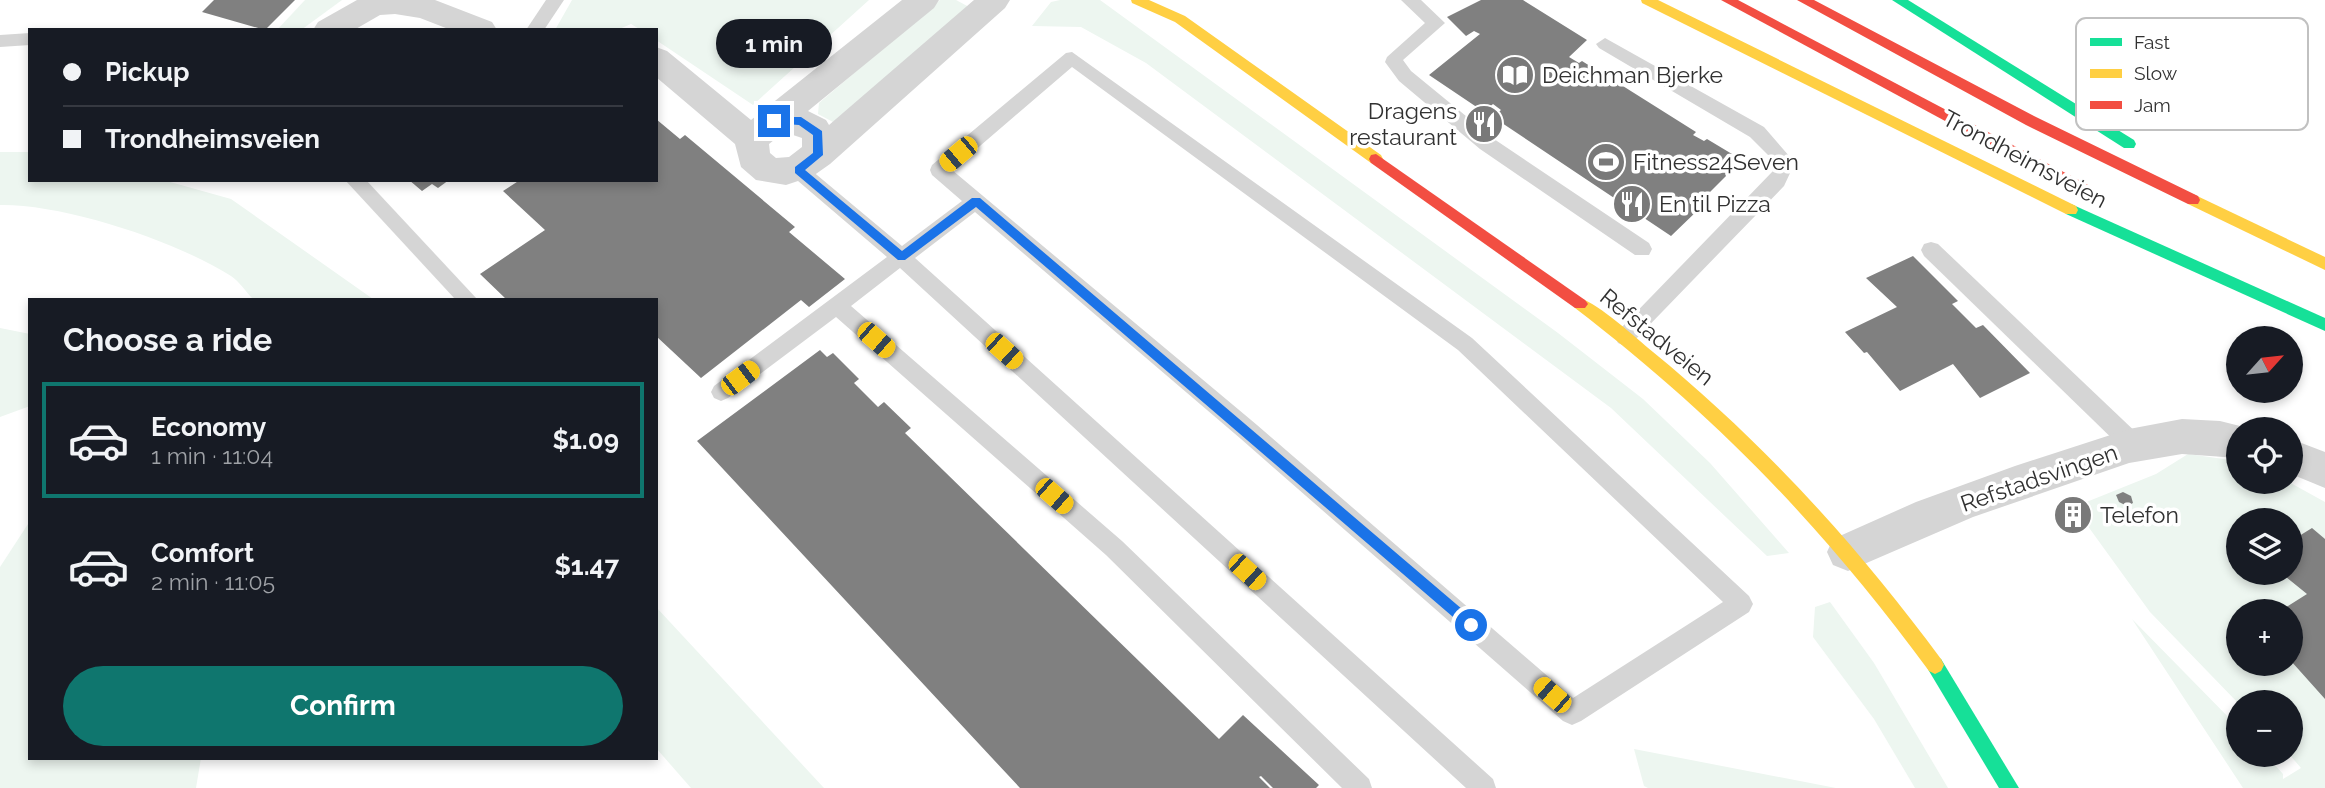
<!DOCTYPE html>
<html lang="en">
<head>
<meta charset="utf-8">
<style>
	body { margin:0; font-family:Raleway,sans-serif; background:#242831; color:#f1f3f6; height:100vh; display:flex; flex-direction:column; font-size:26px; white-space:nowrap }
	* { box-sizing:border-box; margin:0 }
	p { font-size:23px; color:#9ea1a6 }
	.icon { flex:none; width:38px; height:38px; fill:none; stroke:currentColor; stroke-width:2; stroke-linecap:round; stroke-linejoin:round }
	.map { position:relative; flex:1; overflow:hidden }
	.sheet { position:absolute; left:28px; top:298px; width:630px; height:462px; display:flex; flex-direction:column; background:#171b24; border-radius:0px; box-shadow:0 4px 10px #0003 }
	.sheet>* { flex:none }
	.guide { position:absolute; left:28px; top:28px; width:630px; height:154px; border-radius:0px; box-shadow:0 4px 10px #0003; display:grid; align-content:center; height:154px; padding:0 35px; background:#171b24 }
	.needle { width:46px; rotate:63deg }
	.tools { position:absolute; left:2226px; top:326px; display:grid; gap:14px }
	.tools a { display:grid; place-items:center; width:77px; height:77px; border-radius:50%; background:#171b24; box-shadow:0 4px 10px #0003; font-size:35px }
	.end { position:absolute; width:32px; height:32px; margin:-16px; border:9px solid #1a73e8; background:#fff; box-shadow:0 0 0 4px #fff }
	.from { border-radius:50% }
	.bubble { position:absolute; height:49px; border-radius:24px; background:#171b24; box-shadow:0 4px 10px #0003; font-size:23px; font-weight:700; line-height:49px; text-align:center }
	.car { position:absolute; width:21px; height:42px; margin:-21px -10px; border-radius:9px; box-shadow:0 0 5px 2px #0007; background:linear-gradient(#f5c518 24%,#345 0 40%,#f5c518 0 76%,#345 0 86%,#f5c518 0) }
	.guide b { display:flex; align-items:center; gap:24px; height:66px; font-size:26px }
	.guide b+b { border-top:2px solid #363941 }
	.guide i { width:18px; height:18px; background:#f1f3f6 }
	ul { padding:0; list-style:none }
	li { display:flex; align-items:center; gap:21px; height:116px; margin:0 14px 10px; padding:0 21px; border:4px solid transparent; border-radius:0px }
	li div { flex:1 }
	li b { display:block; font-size:26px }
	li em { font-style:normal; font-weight:700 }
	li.current { border-color:#0f766e }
	li>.icon { width:63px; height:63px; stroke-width:1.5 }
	h2 { padding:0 35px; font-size:32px; line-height:84px }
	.button { display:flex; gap:14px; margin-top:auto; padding:14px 35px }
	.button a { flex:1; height:80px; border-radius:42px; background:#0f766e; color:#fff; font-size:28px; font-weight:700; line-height:80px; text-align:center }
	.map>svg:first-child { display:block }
	.green { fill:#edf6f0; fill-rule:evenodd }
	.building { fill:#808080 }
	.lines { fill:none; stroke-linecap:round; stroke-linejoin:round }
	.lane { fill:#d5d5d5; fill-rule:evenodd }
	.street { fill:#d5d5d5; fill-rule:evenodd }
	.fast { fill:#16e098; fill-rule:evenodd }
	.slow { fill:#ffcf43; fill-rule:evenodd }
	.jam { fill:#f24e42; fill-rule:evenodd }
	.route { fill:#1a73e8 }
	.labels { text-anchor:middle; stroke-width:7; stroke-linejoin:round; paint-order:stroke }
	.poi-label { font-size:23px; fill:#313131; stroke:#fff; text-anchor:start }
	.street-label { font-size:23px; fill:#313131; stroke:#fff }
	.key { fill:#fff; stroke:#c1c1c1; stroke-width:2 }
	.key-label { font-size:19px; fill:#313131 }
</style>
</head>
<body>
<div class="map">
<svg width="2325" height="788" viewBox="0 0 2325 788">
	<rect width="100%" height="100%" fill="#fff"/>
	<g class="green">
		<polygon points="305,0 342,0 301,30 277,30"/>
		<polygon points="572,0 869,0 753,105 656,40 656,30 641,30 631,24 617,30 555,30"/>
		<polygon points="940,0 956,0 971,8 833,122 818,114 819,103"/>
		<polygon points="1060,0 1100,0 1558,333 1643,399 1710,463 1789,553 1767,556 1611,408 1146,63 1081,27 1032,26 1051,2"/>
		<path d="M0 152H30V180H163L231 199 373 299H253C246 292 239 281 231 276 176 241 65 204 0 205Z"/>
		<polygon points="0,328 30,334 30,406 0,417"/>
		<path d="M2188 454 2238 461V481H2287L2325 502V788H2243L2132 619 2238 727V754H2265L2283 774V779L2301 768 2289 754 2291 702 2238 703 2150 612 2074 507 2156 474ZM2238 520H2291V572H2238ZM2238 611H2291V663H2238Z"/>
		<polygon points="30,521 30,758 201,758 196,788 0,788 0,567"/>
		<polygon points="1830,602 1874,663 1948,788 1915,788 1874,719 1813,637 1815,607"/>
		<polygon points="656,607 824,788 691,788 656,748"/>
		<polygon points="1634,749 1836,788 1648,788 1644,786"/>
	</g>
	<g class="building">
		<polygon points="214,0 295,0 265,30 202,12"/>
		<polygon points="1481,0 1523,0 1587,40 1569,57 1579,63 1582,61 1601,73 1598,75 1605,79 1607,76 1696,132 1693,135 1704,141 1707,139 1742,160 1695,207 1698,210 1671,236 1493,117 1501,110 1493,104 1484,112 1429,75 1480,34 1474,31 1466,36 1447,17"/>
		<polygon points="656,119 680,139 685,135 795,227 789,232 845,279 809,307 801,300 701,378 656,336 656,299 506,299 480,274 545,230 503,191 520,180 656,180"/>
		<polygon points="409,180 449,180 438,188 432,184 422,191"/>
		<polygon points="1913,256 1958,301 1952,304 1976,328 1983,325 2030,373 1980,398 1953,364 1900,391 1867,352 1864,353 1845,332 1897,307 1866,278"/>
		<polygon points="820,350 827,357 833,353 859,379 854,383 878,407 884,402 911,428 905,433 1219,739 1243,715 1319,785 1316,788 1273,788 1261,776 1259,777 1270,788 1020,788 697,441"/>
		<polygon points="2123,492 2131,496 2133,503 2127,506 2119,502 2116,495"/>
		<polygon points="2312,528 2325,539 2325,699 2291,661 2291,611 2280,611 2307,594 2280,572 2291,572 2291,541"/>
	</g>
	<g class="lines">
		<g class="lane">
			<polygon points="546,0 564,0 544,30 526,30"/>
			<polygon points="1401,0 1421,0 1445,23 1403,60 1411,71 1494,139 1649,243 1652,249 1649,255 1635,255 1480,149 1399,81 1385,62 1387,57 1425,23"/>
			<polygon points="30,33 30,45 0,47 0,35"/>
			<polygon points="1605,38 1764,127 1790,157 1791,171 1784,186 1632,343 1625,346 1618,343 1615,337 1618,331 1773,171 1772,159 1750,137 1599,48 1596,44"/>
			<path d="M1072 52 1472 338 1749 596 1753 604 1749 612 1581 721 1572 725 1563 721 1241 439 975 212 915 258 1493 779 1496 788H1466L900 268 851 306 1122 541 1369 779 1372 788H1342L1106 555 836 317 728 398 721 401 714 398 711 392 714 386 887 257 791 175 789 170 791 165H805L902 246 962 201 932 175 930 170 932 165 1066 53ZM1072 67 1458 350 1723 602 1573 698 1257 425 952 170Z"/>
			<polygon points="345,180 366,180 477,299 455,299"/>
			<polygon points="1931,242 1938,244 2142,438 2145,445 2142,452 2134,454 2126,452 1924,256 1921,250 1924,244"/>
		</g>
		<g class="street">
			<polygon points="357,0 435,0 492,22 497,30 451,30 420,18 395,14 380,15 354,30 313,30 318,22"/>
			<path d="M902 0H939L934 8 808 111 826 120 829 125 974 0H1010L1005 8 830 164 813 176 786 185 756 180 741 167 735 144 656 77V47L667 51 751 120ZM784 132 802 138V147L789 157 776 158 770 153 769 144Z"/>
			<polygon points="2182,419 2220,421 2252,429 2238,429 2238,458 2182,454 2129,463 1973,517 1848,571 1833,565 1827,552 1833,539 1916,502 2015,466 2129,429"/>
			<polygon points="2291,439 2325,452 2325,488 2291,474"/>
		</g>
		<g class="fast">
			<polygon points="1892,0 1908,0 2134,140 2136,144 2134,148 2124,148"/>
			<polygon points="2071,204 2325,318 2325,331 2066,214 2064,210 2066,206"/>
			<polygon points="1935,656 1941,659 2019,788 1999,788 1929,671 1926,665 1929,659"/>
		</g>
		<g class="slow">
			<polygon points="1131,0 1149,0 1185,16 1381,155 1383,159 1381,163 1371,163 1175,22 1132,3"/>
			<polygon points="1641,0 1658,0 2076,206 2078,210 2076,214 2066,214 1642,3"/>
			<polygon points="2193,194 2325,257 2325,270 2188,204 2186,200"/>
			<path d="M1580 298C1600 305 1635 337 1653 352 1763 442 1857 545 1941 659L1944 665 1941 671 1935 674 1929 671C1823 527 1717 417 1575 308L1572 304 1575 300Z"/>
		</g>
		<g class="jam">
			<polygon points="1721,0 1738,0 2092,187 2094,191 2087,197 2082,195"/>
			<polygon points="1797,0 1814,0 2036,117 2198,196 2200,200 2198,204 2188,204 2026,125"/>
			<polygon points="1376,154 1585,300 1588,304 1585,308 1575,308 1371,163 1369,159 1371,155"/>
		</g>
	</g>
	<polygon class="route" points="774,117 801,117 822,131 823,155 805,170 902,251 972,198 980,198 1476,621 1476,629 1467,629 976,207 905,260 898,260 795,173 795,167 813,153 813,135 799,125 771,123 771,118"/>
	<defs>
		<symbol id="library-disc" viewBox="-11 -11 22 22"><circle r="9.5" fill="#797979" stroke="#fff"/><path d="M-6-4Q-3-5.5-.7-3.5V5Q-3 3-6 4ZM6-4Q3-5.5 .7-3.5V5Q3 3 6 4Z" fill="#fff"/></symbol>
		<symbol id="restaurant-disc" viewBox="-11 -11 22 22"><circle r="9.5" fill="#797979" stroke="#fff"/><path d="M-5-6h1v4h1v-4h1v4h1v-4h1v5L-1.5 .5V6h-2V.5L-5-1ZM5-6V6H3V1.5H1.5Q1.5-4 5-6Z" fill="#fff"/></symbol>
		<symbol id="stadium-disc" viewBox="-11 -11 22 22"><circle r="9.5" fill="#797979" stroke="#fff"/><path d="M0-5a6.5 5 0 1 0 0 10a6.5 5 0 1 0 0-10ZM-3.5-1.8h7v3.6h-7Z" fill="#fff"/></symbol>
		<symbol id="building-disc" viewBox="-11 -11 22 22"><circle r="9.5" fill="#797979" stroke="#fff"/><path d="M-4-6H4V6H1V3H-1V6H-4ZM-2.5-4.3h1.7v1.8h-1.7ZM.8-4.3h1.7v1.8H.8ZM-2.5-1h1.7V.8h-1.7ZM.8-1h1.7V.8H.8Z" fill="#fff"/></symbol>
	</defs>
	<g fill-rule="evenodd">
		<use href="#library-disc" x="1493" y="53" width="44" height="44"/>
		<use href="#restaurant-disc" x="1462" y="102" width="44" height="44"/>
		<use href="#stadium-disc" x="1584" y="140" width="44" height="44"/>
		<use href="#restaurant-disc" x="1610" y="182" width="44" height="44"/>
		<use href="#building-disc" x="2051" y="493" width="44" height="44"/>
	</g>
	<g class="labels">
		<g class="poi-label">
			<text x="1542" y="83">Deichman Bjerke</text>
			<text x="1457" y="119" text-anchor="end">Dragens<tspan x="1457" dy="26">restaurant</tspan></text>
			<text x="1633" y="170">Fitness24Seven</text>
			<text x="1659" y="212">En til Pizza</text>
			<text x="2100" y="523">Telefon</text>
		</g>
		<g class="street-label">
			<text transform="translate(2025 159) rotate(28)" y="8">Trondheimsveien</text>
			<text transform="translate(1657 337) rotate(39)" y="8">Refstadveien</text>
			<text transform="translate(2039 478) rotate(-19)" y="8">Refstadsvingen</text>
		</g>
	</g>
	<rect x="2076" y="18" width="232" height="112" rx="10" class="key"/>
	<rect x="2090" y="38" width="32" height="8" fill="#16e098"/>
	<rect x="2090" y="69" width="32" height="9" fill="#ffcf43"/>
	<rect x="2090" y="101" width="32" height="8" fill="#f24e42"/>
	<g class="key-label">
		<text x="2134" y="49">Fast</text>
		<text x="2134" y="80">Slow</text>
		<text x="2134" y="112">Jam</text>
	</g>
</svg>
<div class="tools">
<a><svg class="needle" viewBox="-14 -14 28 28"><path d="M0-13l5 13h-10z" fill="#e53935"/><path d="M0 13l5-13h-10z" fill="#9ea1a6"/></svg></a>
<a><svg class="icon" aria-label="locate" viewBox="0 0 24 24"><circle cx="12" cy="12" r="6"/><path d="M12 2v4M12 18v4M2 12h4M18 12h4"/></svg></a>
<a><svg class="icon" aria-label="layers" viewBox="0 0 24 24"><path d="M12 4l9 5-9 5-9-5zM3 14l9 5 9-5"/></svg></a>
<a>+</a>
<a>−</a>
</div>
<i class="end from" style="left:1471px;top:625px"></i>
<i class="end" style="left:774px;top:121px"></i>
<div class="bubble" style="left:716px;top:19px;width:116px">1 min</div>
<i class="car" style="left:958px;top:154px;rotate:230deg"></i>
<i class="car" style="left:876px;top:340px;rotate:131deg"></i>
<i class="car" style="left:1004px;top:351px;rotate:132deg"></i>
<i class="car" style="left:740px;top:378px;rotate:53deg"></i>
<i class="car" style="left:1054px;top:496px;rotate:131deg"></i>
<i class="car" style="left:1247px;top:572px;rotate:132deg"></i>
<i class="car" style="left:1552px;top:695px;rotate:311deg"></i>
<div class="guide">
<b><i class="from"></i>Pickup</b>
<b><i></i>Trondheimsveien</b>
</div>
<section class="sheet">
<h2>Choose a ride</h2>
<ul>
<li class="current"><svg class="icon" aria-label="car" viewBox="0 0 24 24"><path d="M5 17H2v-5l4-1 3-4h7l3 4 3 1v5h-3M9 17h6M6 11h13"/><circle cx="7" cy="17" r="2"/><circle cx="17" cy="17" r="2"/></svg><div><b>Economy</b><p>1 min · 11:04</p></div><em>$1.09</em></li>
<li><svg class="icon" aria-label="car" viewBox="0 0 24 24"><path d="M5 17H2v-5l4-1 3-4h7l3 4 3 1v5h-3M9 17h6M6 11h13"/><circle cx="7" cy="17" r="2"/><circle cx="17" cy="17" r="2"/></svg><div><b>Comfort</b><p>2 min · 11:05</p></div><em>$1.47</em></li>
</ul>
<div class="button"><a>Confirm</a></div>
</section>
</div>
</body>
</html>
